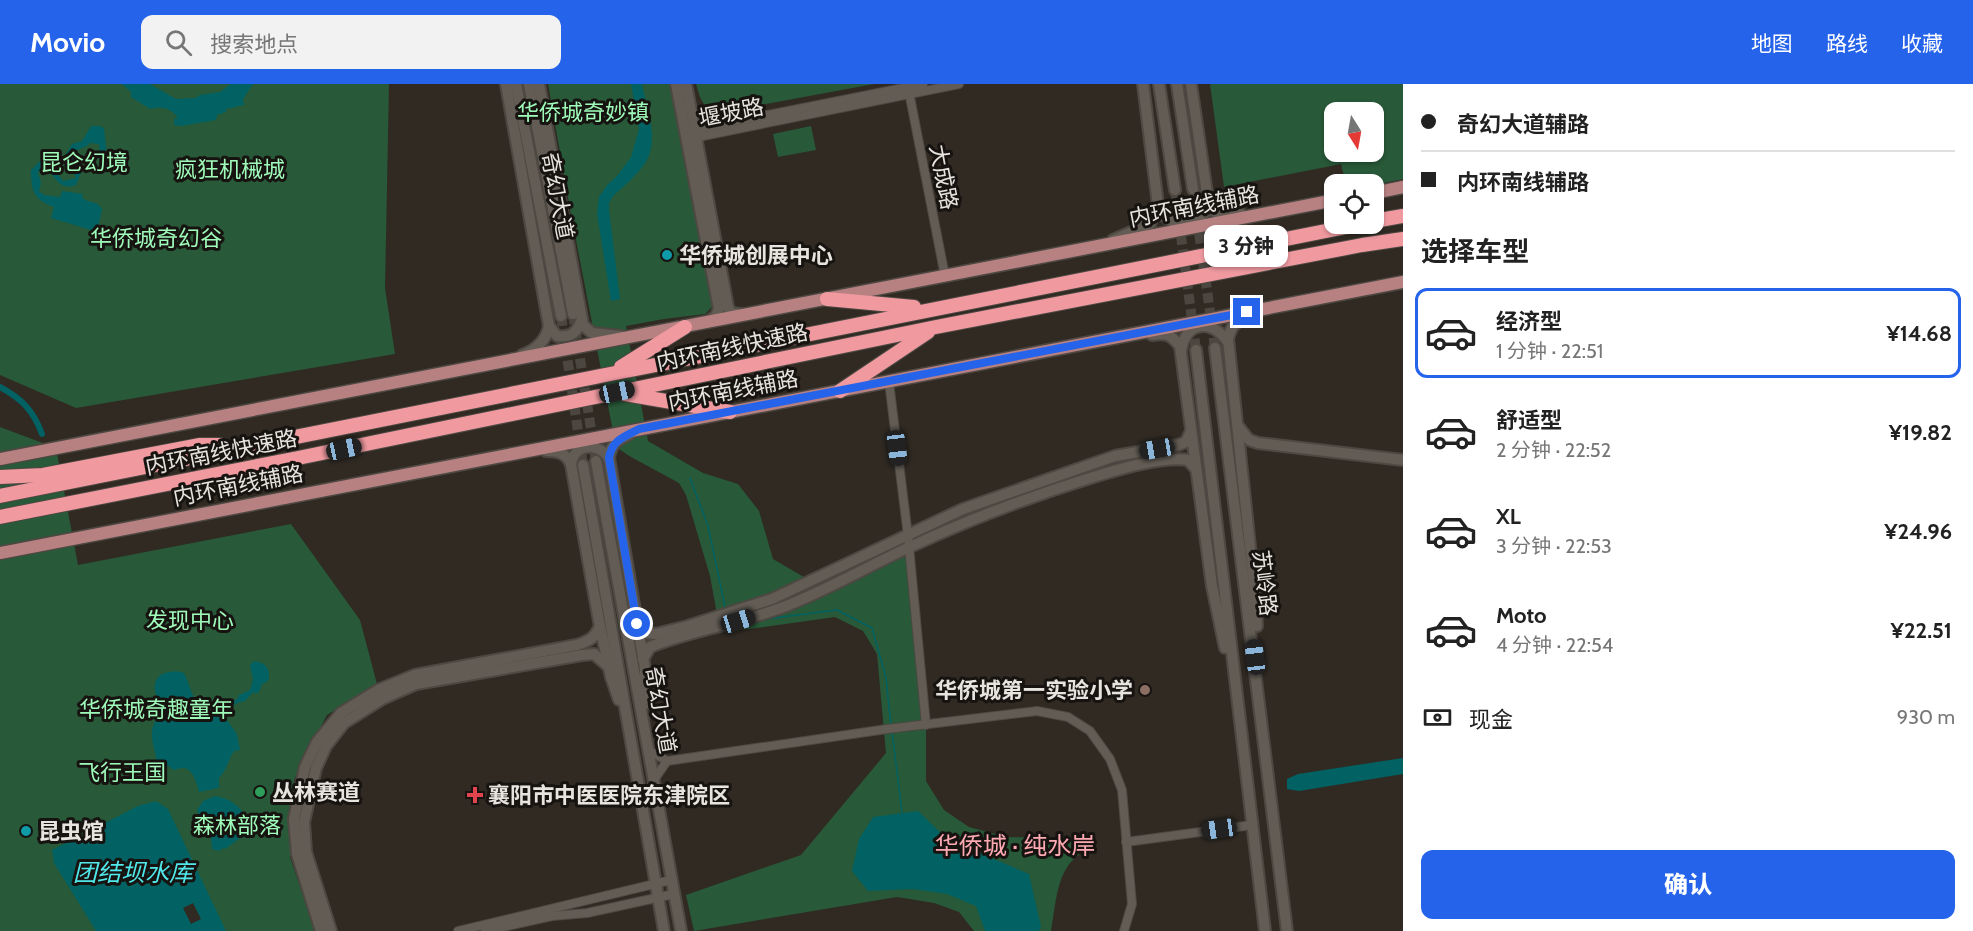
<!DOCTYPE html>
<html lang="zh">
<head>
<meta charset="utf-8">
<style>
	body { margin:0; font-family:Cabin,"Noto Sans SC",sans-serif; background:#f2f2f2; color:#222; height:100vh; display:flex; flex-direction:column; font-size:22px; white-space:nowrap }
	* { box-sizing:border-box; margin:0 }
	p { font-size:20px; color:#767676 }
	.icon { flex:none; width:33px; height:33px; fill:none; stroke:currentColor; stroke-width:2; stroke-linecap:round; stroke-linejoin:round }
	.map { position:relative; flex:1; overflow:hidden }
	.drawer { display:flex; flex-direction:column; background:#fff; width:570px }
	.drawer>* { flex:none }
	.guide { display:grid; align-content:center; height:132px; padding:0 18px; background:#fff }
	.needle { width:39px; rotate:169deg }
	.fabs { position:absolute; left:1324px; top:18px; display:grid; gap:12px }
	.fabs a { display:grid; place-items:center; width:60px; height:60px; border-radius:12px; background:#fff; box-shadow:0 2px 4px #0004; font-size:30px }
	.end { position:absolute; width:27px; height:27px; margin:-14px; border:8px solid #2563eb; background:#fff; box-shadow:0 0 0 3px #fff }
	.from { border-radius:50% }
	.bubble { position:absolute; height:42px; border-radius:12px; background:#fff; box-shadow:0 2px 4px #0004; font-size:20px; font-weight:800; line-height:42px; text-align:center }
	.car { position:absolute; width:18px; height:36px; margin:-18px -9px; border-radius:8px; box-shadow:0 0 4px 2px #0007; background:linear-gradient(#222 24%,#8ab4d8 0 40%,#222 0 76%,#8ab4d8 0 86%,#222 0) }
	.guide b { display:flex; align-items:center; gap:21px; height:57px; font-size:22px }
	.guide b+b { border-top:2px solid #e0e0e0 }
	.guide i { width:15px; height:15px; background:#222 }
	ul { padding:0; list-style:none }
	li { display:flex; align-items:center; gap:18px; height:90px; margin:0 12px 9px; padding:0 6px; border:3px solid transparent; border-radius:12px }
	li div { flex:1 }
	li b { display:block; font-size:22px }
	li em { font-style:normal; font-weight:800 }
	li.current { border-color:#2563eb }
	li>.icon { width:54px; height:54px; stroke-width:1.5 }
	h2 { padding:0 18px; font-size:27px; line-height:72px }
	.pay { display:flex; align-items:center; gap:15px; height:66px; padding:0 18px; font-size:22px }
	.pay p { margin-inline-start:auto }
	.cta { display:flex; gap:12px; margin-top:auto; padding:12px 18px }
	.cta a { flex:1; height:69px; border-radius:12px; background:#2563eb; color:#fff; font-size:24px; font-weight:800; line-height:69px; text-align:center }
	header { display:flex; align-items:center; gap:36px; box-sizing:border-box; height:84px; padding:0 30px; background:#2563eb; color:#fff }
	header strong { font-size:28px }
	nav { display:flex; gap:33px; margin-inline-start:auto; font-size:21px }
	.search { width:420px; height:54px; background:#f2f2f2; display:flex; align-items:center; gap:15px; box-sizing:border-box; padding:0 21px; border-radius:12px; color:#767676; font-size:22px }
	main { display:flex; flex:1; min-height:0 }
	.map>svg:first-child { display:block }
	.green { fill:#285938; fill-rule:evenodd }
	.water { fill:#026263 }
	.pier { fill:#302a23 }
	.lines { fill:none; stroke-linecap:round; stroke-linejoin:round }
	.stream { stroke:#026263; stroke-width:1.5 }
	.canal { stroke:#026263; stroke-width:6 }
	.secondary-tunnel { stroke:#4b463f; stroke-width:10; stroke-dasharray:10 5; stroke-linecap:butt }
	.street-casing { stroke:#4e4843; stroke-width:10 }
	.secondary-casing { stroke:#4e4843; stroke-width:14 }
	.primary-casing { stroke:#4e4843; stroke-width:15 }
	.highway-casing { stroke:#4e4843; stroke-width:16 }
	.street { stroke:#625c54; stroke-width:8 }
	.secondary { stroke:#625c54; stroke-width:10 }
	.primary { stroke:#b78182; stroke-width:12 }
	.highway { stroke:#f09aa0; stroke-width:14 }
	.route { stroke:#2563eb; stroke-width:8 }
	.culture-dot { fill:#0f9aa8; stroke:#161310; stroke-width:2 }
	.education-dot { fill:#8d6e63; stroke:#161310; stroke-width:2 }
	.leisure-dot { fill:#2e9e5b; stroke:#161310; stroke-width:2 }
	.health-dot { fill:#e0444e; stroke:#161310; stroke-width:2 }
	.labels { text-anchor:middle; stroke-width:6; stroke-linejoin:round; paint-order:stroke }
	.park-label { font-size:22px; fill:#9ffbba; stroke:#161310 }
	.street-label { font-size:22px; fill:#e7e3df; stroke:#161310 }
	.poi-label { font-size:22px; font-weight:bold; fill:#e7e3df; stroke:#161310; text-anchor:start }
	.neighbourhood-label { font-size:24px; fill:#ffaab3; stroke:#161310 }
	.water-label { font-size:24px; font-style:italic; fill:#50e8ea; stroke:#161310 }
</style>
</head>
<body>
<header>
<strong>Movio</strong>
<div class="search"><svg class="icon" aria-label="search" viewBox="0 0 24 24"><circle cx="10" cy="10" r="6"/><path d="M15 15l6 6"/></svg>搜索地点</div>
<nav><a>地图</a><a>路线</a><a>收藏</a></nav>
</header>
<main>
<div class="map">
<svg width="1403" height="847" viewBox="0 0 1403 847">
	<rect width="100%" height="100%" fill="#302a23"/>
	<g class="green">
		<polygon points="0,0 389,0 385,204 395,270 76,324 0,291"/>
		<path d="M548 0H676L714 217 713 222 705 230 664 235 626 242 648 357 703 389 738 400 759 427 773 475 826 506 909 463 926 641V697L944 726 969 743 1006 753 1078 754 1080 770C1056 786 1056 820 1051 847H974L959 828 934 819 897 813 694 847 686 811 801 771 886 669 877 570 863 547 835 533 749 545 728 543 717 530 710 492 686 411 679 399 631 373 616 363 570 125Z"/>
		<path d="M696 0H874L717 29C702 23 700 14 696 0Z"/>
		<path d="M1210 0H1403V95L1374 101 1346 100 1341 80 1224 103ZM1335 28H1374V68H1335Z"/>
		<polygon points="811,42 816,66 778,73 773,50"/>
		<polygon points="0,343 56,364 78,481 291,440 360,536 377,600 327,631 294,696 290,773 315,847 0,847"/>
	</g>
	<g class="water">
		<path d="M122 0H150L176 15 195 14 200 11 220 8 231 0H253L243 15 244 21 226 25V28L217 31 216 36 182 42 174 41V35L178 34C170 24 163 22 150 25L131 13V8Z"/>
		<path d="M631 0H642C647 25 661 60 643 82 635 93 623 103 613 112L609 119V126L620 215 611 217 597 130 599 113 607 101 617 92 631 73 639 45Z"/>
		<path d="M91 42H99L104 44 108 82 100 83 99 60 90 59C85 65 77 64 72 70L81 89 76 101C61 107 56 95 47 84H41L38 89 41 99 39 107 44 111 60 113 62 107 83 110 82 113C88 120 97 116 102 125L98 143 119 149 118 154 51 134 54 123C34 116 31 107 31 86L40 77 47 76 63 97 76 94 71 82 66 78V70L72 60 82 57Z"/>
		<path d="M254 577C265 578 272 586 268 597L262 600 259 608 254 610V607L245 617 237 619 226 627 229 631 226 633 227 636 237 650 240 666 234 667C228 676 227 686 219 694V704L199 708C197 700 193 684 183 684 179 684 176 686 173 686L169 682 162 683 157 680C156 669 151 657 152 647 153 639 159 633 160 625 160 618 156 613 155 607 152 589 171 585 184 589 193 606 195 639 222 623L224 624 238 614 239 611 250 606 253 595 250 581Z"/>
		<polygon points="1403,674 1403,690 1299,707 1287,705 1287,695 1298,690"/>
		<path d="M215 712C229 714 241 722 247 735L243 743V752L225 765 224 764 218 767 212 765 211 753 205 746 207 745 204 737 202 738 197 726 203 717Z"/>
		<polygon points="156,717 168,725 226,847 96,847 54,779 52,766 138,722"/>
		<polygon points="918,727 947,755 1029,790 1041,843 1039,847 985,847 976,822 947,810 913,805 868,807 852,787 859,755 873,733"/>
	</g>
	<polygon class="pier" points="193,819 201,835 191,840 183,824"/>
	<g class="lines">
		<g class="stream">
			<polyline points="690,394 708,442 725,523"/>
			<polyline points="766,535 837,526 872,544 886,594 891,642"/>
			<polyline points="892,647 902,729"/>
		</g>
		<path class="canal" d="M0 303C22 315 33 326 42 350"/>
		<g class="secondary-tunnel">
			<polyline points="1193,105 1215,264"/>
			<polyline points="1175,106 1196,266"/>
			<polyline points="573,230 596,377"/>
			<polyline points="561,232 583,381"/>
		</g>
		<defs>
			<g id="street">
				<polyline points="909,8 945,192"/>
				<polyline points="692,46 923,0"/>
				<polyline points="693,54 959,0"/>
				<polyline points="889,298 908,452 926,641"/>
				<polyline points="648,666 667,677 887,645 1037,627 1068,633 1090,647 1110,675 1122,706 1132,820 1124,847"/>
				<polyline points="654,696 667,677"/>
				<polyline points="1126,758 1252,741"/>
				<polyline points="458,847 671,796"/>
				<polyline points="485,847 552,832 587,829 674,810"/>
			</g>
			<g id="secondary">
				<path d="M506 0 549 242C546 257 536 266 522 271"/>
				<polyline points="516,0 561,232"/>
				<polyline points="529,0 573,230"/>
				<polyline points="539,0 583,241 592,249 621,252"/>
				<polyline points="676,0 719,225 716,232 709,237"/>
				<polyline points="686,0 728,223 731,229 741,230"/>
				<polyline points="1159,0 1175,106"/>
				<polyline points="1177,0 1193,105"/>
				<polyline points="1191,0 1209,123 1219,131 1241,130"/>
				<path d="M1158 121C1167 147 1196 143 1209 123"/>
				<polyline points="1113,156 1150,140 1158,121 1143,0"/>
				<path d="M1256 230C1239 237 1232 237 1228 255L1255 510 1257 542"/>
				<path d="M549 242 557 252C572 254 577 248 582 235"/>
				<path d="M1152 251C1167 249 1170 250 1180 262L1212 502 1225 564"/>
				<polyline points="1215,264 1287,847"/>
				<polyline points="1196,266 1265,847"/>
				<path d="M1181 267C1185 237 1212 234 1228 258"/>
				<polyline points="1238,342 1249,356 1258,359 1403,376"/>
				<path d="M630 350C618 356 611 359 609 374L645 585V620"/>
				<path d="M546 367C558 367 566 369 571 380L599 537 611 593 619 616"/>
				<polyline points="596,377 681,847"/>
				<path d="M571 380C575 359 598 358 609 374"/>
				<polyline points="583,381 664,847"/>
				<polyline points="637,540 646,549 656,550 688,542 772,515 963,425 1115,372 1178,361 1186,358 1191,347"/>
				<path d="M643 575 650 563C692 546 738 540 781 524 826 507 868 482 912 462 970 435 1029 413 1090 394 1116 386 1161 372 1188 376L1196 385"/>
				<path d="M321 847 297 770 294 735 305 683 317 658 341 629 378 606 415 591 577 561C589 557 595 554 600 542"/>
				<polyline points="331,847 306,768 304,738 316,684 326,662 344,639 382,615 416,600 582,571 594,570 609,583"/>
			</g>
			<g id="primary">
				<polyline points="1374,109 1403,103"/>
				<polyline points="0,375 1335,116"/>
				<polyline points="0,469 1403,198"/>
			</g>
			<g id="highway">
				<polyline points="1374,137 1403,132"/>
				<polyline points="827,215 914,223"/>
				<polyline points="621,283 685,243"/>
				<polyline points="840,307 928,248"/>
				<polyline points="625,310 730,328"/>
				<polyline points="0,393 43,391 200,361 220,361"/>
				<polyline points="0,412 1361,140"/>
				<polyline points="0,433 298,374 936,243 1362,161 1403,155"/>
			</g>
		</defs>
		<use href="#street" class="street-casing"/>
		<use href="#secondary" class="secondary-casing"/>
		<use href="#primary" class="primary-casing"/>
		<use href="#highway" class="highway-casing"/>
		<use href="#street" class="street"/>
		<use href="#secondary" class="secondary"/>
		<use href="#primary" class="primary"/>
		<use href="#highway" class="highway"/>
	</g>
	<g class="lines">
		<path class="route" d="M637 540 609 374C612 356 624 353 639 345L1247 228"/>
	</g>
	<g class="culture-dot">
		<circle cx="667" cy="171" r="6"/>
		<circle cx="26" cy="747" r="6"/>
	</g>
	<circle class="education-dot" cx="1145" cy="606" r="6"/>
	<circle class="leisure-dot" cx="260" cy="708" r="6"/>
	<path class="health-dot" d="M472 702h6v6h6v6h-6v6h-6v-6h-6v-6h6z"/>
	<g class="labels">
		<g class="park-label">
			<text x="583" y="36">华侨城奇妙镇</text>
			<text x="84" y="86">昆仑幻境</text>
			<text x="230" y="93">疯狂机械城</text>
			<text x="156" y="162">华侨城奇幻谷</text>
			<text x="190" y="544">发现中心</text>
			<text x="156" y="633">华侨城奇趣童年</text>
			<text x="122" y="696">飞行王国</text>
			<text x="237" y="749">森林部落</text>
		</g>
		<g class="street-label">
			<text transform="translate(731 28) rotate(-11)" y="8">堰坡路</text>
			<text transform="translate(944 93) rotate(79)" y="8">大成路</text>
			<text transform="translate(558 112) rotate(79)" y="8">奇幻大道</text>
			<text transform="translate(1194 122) rotate(-11)" y="8">内环南线辅路</text>
			<text transform="translate(732 263) rotate(-12)" y="8">内环南线快速路</text>
			<text transform="translate(733 306) rotate(-11)" y="8">内环南线辅路</text>
			<text transform="translate(221 368) rotate(-11)" y="8">内环南线快速路</text>
			<text transform="translate(238 401) rotate(-11)" y="8">内环南线辅路</text>
			<text transform="translate(1265 499) rotate(83)" y="8">苏岭路</text>
			<text transform="translate(661 626) rotate(80)" y="8">奇幻大道</text>
		</g>
		<g class="poi-label">
			<text x="679" y="179">华侨城创展中心</text>
			<text x="1133" y="614" text-anchor="end">华侨城第一实验小学</text>
			<text x="272" y="716">丛林赛道</text>
			<text x="488" y="719">襄阳市中医医院东津院区</text>
			<text x="38" y="755">昆虫馆</text>
		</g>
		<g class="neighbourhood-label">
			<text x="1015" y="770">华侨城 · 纯水岸</text>
		</g>
		<g class="water-label">
			<text x="133" y="797">团结坝水库</text>
		</g>
	</g>
</svg>
<div class="fabs">
<a><svg class="needle" viewBox="-14 -14 28 28"><path d="M0-13l5 13h-10z" fill="#e53935"/><path d="M0 13l5-13h-10z" fill="#767676"/></svg></a>
<a><svg class="icon" aria-label="locate" viewBox="0 0 24 24"><circle cx="12" cy="12" r="6"/><path d="M12 2v4M12 18v4M2 12h4M18 12h4"/></svg></a>
</div>
<i class="end from" style="left:637px;top:540px"></i>
<i class="end" style="left:1247px;top:228px"></i>
<div class="bubble" style="left:1204px;top:141px;width:84px">3 分钟</div>
<i class="car" style="left:617px;top:308px;rotate:78deg"></i>
<i class="car" style="left:897px;top:364px;rotate:173deg"></i>
<i class="car" style="left:344px;top:365px;rotate:78deg"></i>
<i class="car" style="left:1157px;top:365px;rotate:260deg"></i>
<i class="car" style="left:738px;top:537px;rotate:73deg"></i>
<i class="car" style="left:1255px;top:573px;rotate:353deg"></i>
<i class="car" style="left:1219px;top:745px;rotate:262deg"></i>
</div>
<section class="drawer">
<div class="guide">
<b><i class="from"></i>奇幻大道辅路</b>
<b><i></i>内环南线辅路</b>
</div>
<h2>选择车型</h2>
<ul>
<li class="current"><svg class="icon" aria-label="car" viewBox="0 0 24 24"><path d="M5 17H2v-5l4-1 3-4h7l3 4 3 1v5h-3M9 17h6M6 11h13"/><circle cx="7" cy="17" r="2"/><circle cx="17" cy="17" r="2"/></svg><div><b>经济型</b><p>1 分钟 · 22:51</p></div><em>¥14.68</em></li>
<li><svg class="icon" aria-label="car" viewBox="0 0 24 24"><path d="M5 17H2v-5l4-1 3-4h7l3 4 3 1v5h-3M9 17h6M6 11h13"/><circle cx="7" cy="17" r="2"/><circle cx="17" cy="17" r="2"/></svg><div><b>舒适型</b><p>2 分钟 · 22:52</p></div><em>¥19.82</em></li>
<li><svg class="icon" aria-label="car" viewBox="0 0 24 24"><path d="M5 17H2v-5l4-1 3-4h7l3 4 3 1v5h-3M9 17h6M6 11h13"/><circle cx="7" cy="17" r="2"/><circle cx="17" cy="17" r="2"/></svg><div><b>XL</b><p>3 分钟 · 22:53</p></div><em>¥24.96</em></li>
<li><svg class="icon" aria-label="car" viewBox="0 0 24 24"><path d="M5 17H2v-5l4-1 3-4h7l3 4 3 1v5h-3M9 17h6M6 11h13"/><circle cx="7" cy="17" r="2"/><circle cx="17" cy="17" r="2"/></svg><div><b>Moto</b><p>4 分钟 · 22:54</p></div><em>¥22.51</em></li>
</ul>
<div class="pay"><svg class="icon" aria-label="cash" viewBox="0 0 24 24"><path d="M3 7h18v10H3z"/><circle cx="12" cy="12" r="2"/></svg>现金<p>930 m</p></div>
<div class="cta"><a>确认</a></div>
</section>
</main>
</body>
</html>
